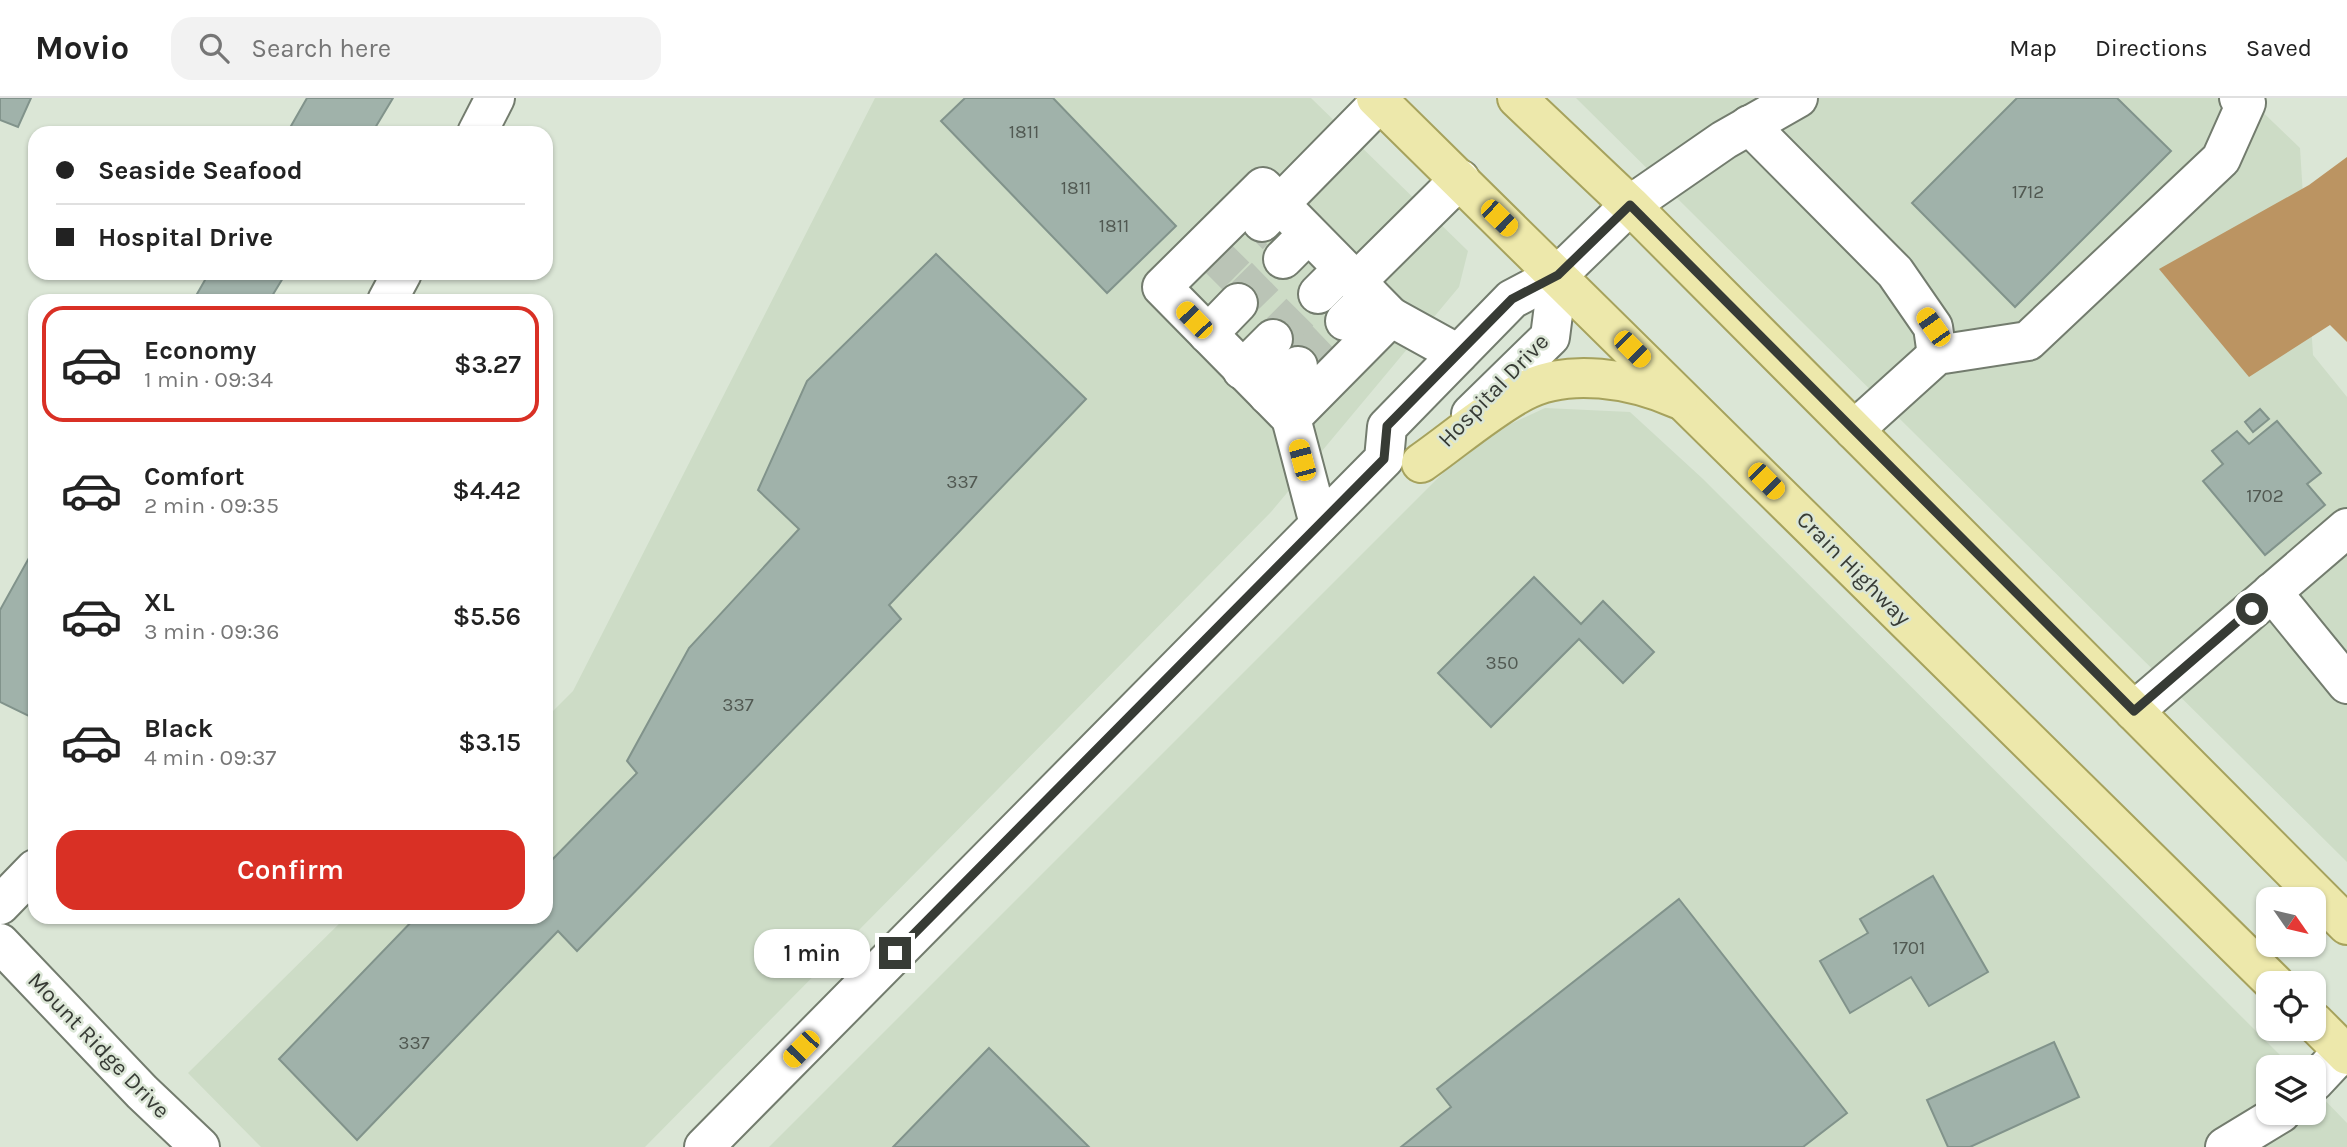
<!DOCTYPE html>
<html lang="en">
<head>
<meta charset="utf-8">
<style>
	body { margin:0; font-family:Karla,sans-serif; background:#f2f2f2; color:#222; height:100vh; display:flex; flex-direction:column; font-size:26px; white-space:nowrap }
	* { box-sizing:border-box; margin:0 }
	p { font-size:23px; color:#767676 }
	.icon { flex:none; width:38px; height:38px; fill:none; stroke:currentColor; stroke-width:2; stroke-linecap:round; stroke-linejoin:round }
	.map { position:relative; flex:1; overflow:hidden }
	.side { position:absolute; left:28px; top:196px; width:525px; height:630px; display:flex; flex-direction:column; background:#fff; border-radius:21px; box-shadow:0 2px 5px #0004 }
	.side>* { flex:none }
	.top-card { position:absolute; left:28px; top:28px; width:525px; height:154px; border-radius:21px; box-shadow:0 2px 5px #0004; display:grid; align-content:center; height:154px; padding:0 28px; background:#fff }
	.needle { width:46px; rotate:124deg }
	.buttons { position:absolute; left:2256px; top:789px; display:grid; gap:14px }
	.buttons a { display:grid; place-items:center; width:70px; height:70px; border-radius:14px; background:#fff; box-shadow:0 2px 5px #0004; font-size:35px }
	.end { position:absolute; width:32px; height:32px; margin:-16px; border:9px solid #373b35; background:#fff; box-shadow:0 0 0 4px #fff }
	.from { border-radius:50% }
	.bubble { position:absolute; height:49px; border-radius:21px; background:#fff; box-shadow:0 2px 5px #0004; font-size:23px; font-weight:600; line-height:49px; text-align:center }
	.car { position:absolute; width:21px; height:42px; margin:-21px -10px; border-radius:9px; box-shadow:0 0 5px 2px #0007; background:linear-gradient(#f5c518 24%,#345 0 40%,#f5c518 0 76%,#345 0 86%,#f5c518 0) }
	.top-card b { display:flex; align-items:center; gap:24px; height:66px; font-size:26px }
	.top-card b+b { border-top:2px solid #e0e0e0 }
	.top-card i { width:18px; height:18px; background:#222 }
	ul { padding:12px 0 0; list-style:none }
	li { display:flex; align-items:center; gap:21px; height:116px; margin:0 14px 10px; padding:0 14px; border:4px solid transparent; border-radius:21px }
	li div { flex:1 }
	li b { display:block; font-size:26px }
	li em { font-style:normal; font-weight:600 }
	li.active { border-color:#d93025 }
	li>.icon { width:63px; height:63px; stroke-width:1.5 }
	.primary-button { display:flex; gap:14px; margin-top:auto; padding:14px 28px }
	.primary-button a { flex:1; height:80px; border-radius:21px; background:#d93025; color:#fff; font-size:28px; font-weight:600; line-height:80px; text-align:center }
	header { display:flex; align-items:center; gap:42px; box-sizing:border-box; height:98px; padding:0 35px; background:#fff; border-bottom:2px solid #e0e0e0 }
	header strong { font-size:33px }
	nav { display:flex; gap:38px; margin-inline-start:auto; font-size:24px }
	.search { width:490px; height:63px; background:#f2f2f2; display:flex; align-items:center; gap:18px; box-sizing:border-box; padding:0 24px; border-radius:21px; color:#767676; font-size:26px }
	.map>svg:first-child { display:block }
	.built { fill:#cddcc6 }
	.forest { fill:#bb9462 }
	.building { fill:#a0b2aa; stroke:#81938b; stroke-width:2 }
	.lines { fill:none; stroke-linecap:round; stroke-linejoin:round }
	.minor-tunnel { stroke:#bac4b6; stroke-width:38; stroke-dasharray:38 19; stroke-linecap:butt }
	.minor-casing { stroke:#737c6e; stroke-width:42 }
	.major-casing { stroke:#a6a25d; stroke-width:42 }
	.minor { stroke:#fff; stroke-width:38 }
	.major { stroke:#ede8ab; stroke-width:38 }
	.route { stroke:#373b35; stroke-width:9 }
	.labels { text-anchor:middle; stroke-width:5; stroke-linejoin:round; paint-order:stroke }
	.number-label { font-size:19px; fill:#515952 }
	.street-label { font-size:23px; fill:#373b35; stroke:#dbe6d6 }
</style>
</head>
<body>
<header>
<strong>Movio</strong>
<div class="search"><svg class="icon" aria-label="search" viewBox="0 0 24 24"><circle cx="10" cy="10" r="6"/><path d="M15 15l6 6"/></svg>Search here</div>
<nav><a>Map</a><a>Directions</a><a>Saved</a></nav>
</header>
<div class="map">
<svg width="2347" height="1049" viewBox="0 0 2347 1049">
	<rect width="100%" height="100%" fill="#dbe6d6"/>
	<g class="built">
		<polygon points="875,0 1311,0 1468,153 1459,189 1271,414 645,1049 261,1049 188,975 346,819 546,819 546,620 573,593"/>
		<polygon points="1576,0 2248,0 2300,50 2313,257 2347,299 2347,764"/>
		<polygon points="1545,310 1630,314 1703,381 2292,969 2268,970 2268,1015 2314,1015 2314,991 2347,1025 2347,1049 769,1049 1476,342"/>
	</g>
	<polygon class="forest" points="2347,59 2347,244 2330,227 2249,279 2159,171 2309,87"/>
	<g class="building">
		<polygon points="0,0 31,0 18,29 0,22"/>
		<polygon points="307,0 393,0 372,35 287,35"/>
		<polygon points="965,0 1053,0 1176,128 1107,195 941,23"/>
		<polygon points="2017,0 2117,0 2171,53 2015,209 1912,105"/>
		<polygon points="936,156 1086,301 889,507 901,521 577,853 558,833 357,1042 279,961 416,819 546,819 546,768 637,675 627,663 689,550 799,431 758,392 807,283"/>
		<polygon points="209,175 286,175 269,203 193,203"/>
		<polygon points="2260,311 2269,321 2253,334 2245,324"/>
		<polygon points="2277,323 2321,375 2307,386 2325,407 2265,457 2203,383 2223,366 2212,353 2237,333 2249,346"/>
		<polygon points="35,449 35,621 0,604 0,512"/>
		<polygon points="1534,479 1581,526 1603,503 1654,554 1623,585 1579,541 1491,629 1438,575"/>
		<polygon points="1933,778 1988,874 1929,908 1911,879 1850,915 1820,863 1868,835 1860,821"/>
		<polygon points="1679,801 1847,1015 1803,1049 1401,1049 1451,1009 1437,991"/>
		<polygon points="2054,944 2079,999 1970,1049 1948,1049 1927,1002"/>
		<polygon points="989,950 1089,1049 893,1049"/>
	</g>
	<g class="lines">
		<g class="minor-tunnel">
			<polyline points="1209,178 1254,133"/>
			<polyline points="1238,205 1283,161"/>
			<polyline points="1273,241 1318,196"/>
			<polyline points="1298,268 1345,223"/>
		</g>
		<defs>
			<g id="minor">
				<polyline points="1749,27 1895,174 1933,229 1937,257"/>
				<polyline points="477,35 495,0"/>
				<polygon points="1263,89 1391,219 1291,320 1162,189"/>
				<polyline points="1262,124 1380,4"/>
				<polyline points="1283,161 1308,136"/>
				<polyline points="1356,184 1460,81"/>
				<polyline points="1318,196 1343,171"/>
				<polyline points="387,203 402,175"/>
				<polyline points="1391,219 1458,256"/>
				<polyline points="1345,223 1370,198"/>
				<polyline points="1208,236 1238,205"/>
				<polyline points="1242,272 1273,241"/>
				<polyline points="1268,297 1298,268"/>
				<polyline points="1471,316 1550,239 1558,177"/>
				<polyline points="1291,320 1319,426"/>
				<polyline points="1854,332 1937,257 2028,243 2221,61 2246,5 2239,0"/>
				<polyline points="2272,494 2347,586"/>
				<polyline points="2134,613 2347,430"/>
				<polyline points="0,807 35,771"/>
				<polyline points="0,845 142,994 200,1049"/>
				<polyline points="2314,984 2343,953"/>
				<polyline points="704,1049 1384,361 1387,329 1512,201 1558,177 1630,107 1724,42 1798,0"/>
				<polyline points="2225,1049 2281,1015"/>
			</g>
			<g id="major">
				<polyline points="1376,0 2275,886"/>
				<polyline points="1517,0 1630,107 2347,827"/>
				<path d="M1421 365C1454 342 1487 313 1522 294 1568 269 1633 281 1678 301"/>
				<polyline points="2314,924 2347,957"/>
			</g>
		</defs>
		<use href="#minor" class="minor-casing"/>
		<use href="#major" class="major-casing"/>
		<use href="#minor" class="minor"/>
		<use href="#major" class="major"/>
	</g>
	<g class="lines">
		<polyline class="route" points="895,855 1384,361 1387,328 1512,201 1558,177 1630,107 2134,613 2252,511"/>
	</g>
	<g class="labels">
		<g class="number-label">
			<text x="1024" y="40">1811</text>
			<text x="1076" y="96">1811</text>
			<text x="2028" y="100">1712</text>
			<text x="1114" y="134">1811</text>
			<text x="962" y="390">337</text>
			<text x="2265" y="404">1702</text>
			<text x="1502" y="571">350</text>
			<text x="738" y="613">337</text>
			<text x="1909" y="856">1701</text>
			<text x="414" y="951">337</text>
		</g>
		<g class="street-label">
			<text transform="translate(1493 292) rotate(-46)" y="8">Hospital Drive</text>
			<text transform="translate(1854 470) rotate(45)" y="8">Crain Highway</text>
			<text transform="translate(99 947) rotate(46)" y="8">Mount Ridge Drive</text>
		</g>
	</g>
</svg>
<div class="buttons">
<a><svg class="needle" viewBox="-14 -14 28 28"><path d="M0-13l5 13h-10z" fill="#e53935"/><path d="M0 13l5-13h-10z" fill="#767676"/></svg></a>
<a><svg class="icon" aria-label="locate" viewBox="0 0 24 24"><circle cx="12" cy="12" r="6"/><path d="M12 2v4M12 18v4M2 12h4M18 12h4"/></svg></a>
<a><svg class="icon" aria-label="layers" viewBox="0 0 24 24"><path d="M12 4l9 5-9 5-9-5zM3 14l9 5 9-5"/></svg></a>
</div>
<i class="end from" style="left:2252px;top:511px"></i>
<i class="end" style="left:895px;top:855px"></i>
<div class="bubble" style="left:754px;top:831px;width:116px">1 min</div>
<i class="car" style="left:1499px;top:120px;rotate:134deg"></i>
<i class="car" style="left:1194px;top:222px;rotate:316deg"></i>
<i class="car" style="left:1933px;top:229px;rotate:325deg"></i>
<i class="car" style="left:1632px;top:251px;rotate:135deg"></i>
<i class="car" style="left:1302px;top:362px;rotate:345deg"></i>
<i class="car" style="left:1766px;top:383px;rotate:135deg"></i>
<i class="car" style="left:801px;top:951px;rotate:224deg"></i>
<div class="top-card">
<b><i class="from"></i>Seaside Seafood</b>
<b><i></i>Hospital Drive</b>
</div>
<section class="side">
<ul>
<li class="active"><svg class="icon" aria-label="car" viewBox="0 0 24 24"><path d="M5 17H2v-5l4-1 3-4h7l3 4 3 1v5h-3M9 17h6M6 11h13"/><circle cx="7" cy="17" r="2"/><circle cx="17" cy="17" r="2"/></svg><div><b>Economy</b><p>1 min · 09:34</p></div><em>$3.27</em></li>
<li><svg class="icon" aria-label="car" viewBox="0 0 24 24"><path d="M5 17H2v-5l4-1 3-4h7l3 4 3 1v5h-3M9 17h6M6 11h13"/><circle cx="7" cy="17" r="2"/><circle cx="17" cy="17" r="2"/></svg><div><b>Comfort</b><p>2 min · 09:35</p></div><em>$4.42</em></li>
<li><svg class="icon" aria-label="car" viewBox="0 0 24 24"><path d="M5 17H2v-5l4-1 3-4h7l3 4 3 1v5h-3M9 17h6M6 11h13"/><circle cx="7" cy="17" r="2"/><circle cx="17" cy="17" r="2"/></svg><div><b>XL</b><p>3 min · 09:36</p></div><em>$5.56</em></li>
<li><svg class="icon" aria-label="car" viewBox="0 0 24 24"><path d="M5 17H2v-5l4-1 3-4h7l3 4 3 1v5h-3M9 17h6M6 11h13"/><circle cx="7" cy="17" r="2"/><circle cx="17" cy="17" r="2"/></svg><div><b>Black</b><p>4 min · 09:37</p></div><em>$3.15</em></li>
</ul>
<div class="primary-button"><a>Confirm</a></div>
</section>
</div>
</body>
</html>
